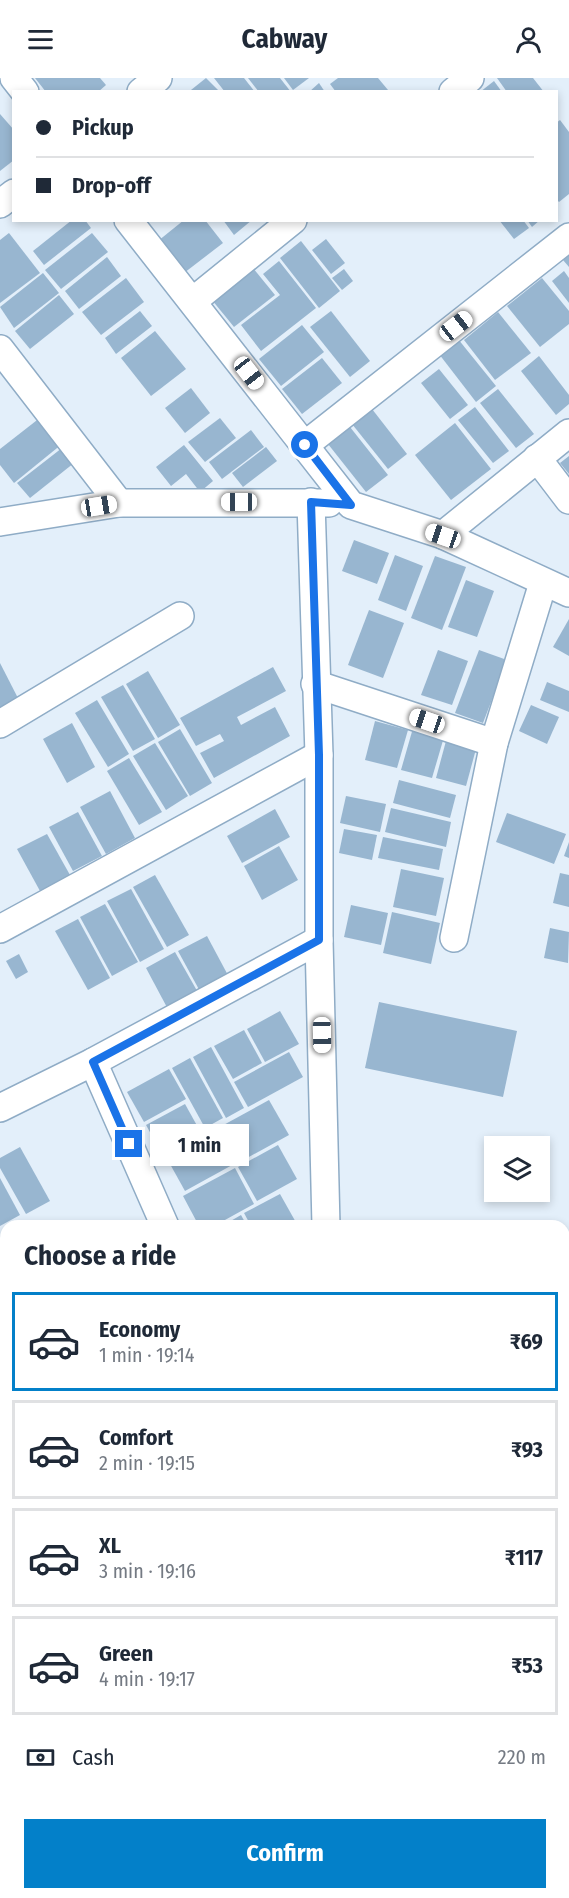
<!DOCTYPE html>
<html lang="en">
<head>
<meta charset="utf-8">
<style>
	body { margin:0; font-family:"Fira Sans Condensed",sans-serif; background:#f6f6f7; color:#1f2937; height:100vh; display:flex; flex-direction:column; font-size:22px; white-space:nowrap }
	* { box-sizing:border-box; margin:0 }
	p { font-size:20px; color:#747a83 }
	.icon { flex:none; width:33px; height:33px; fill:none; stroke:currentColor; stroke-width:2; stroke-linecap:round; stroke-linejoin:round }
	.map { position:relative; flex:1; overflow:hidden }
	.details { position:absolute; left:0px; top:1142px; width:570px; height:680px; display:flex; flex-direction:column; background:#fff; border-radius:18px 18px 0 0; box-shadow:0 3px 9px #0003 }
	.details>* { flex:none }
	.top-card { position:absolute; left:12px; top:12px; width:546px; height:132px; border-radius:0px; box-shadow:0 3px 9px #0003; display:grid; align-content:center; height:132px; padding:0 24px; background:#fff }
	.fabs { position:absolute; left:484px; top:1058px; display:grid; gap:12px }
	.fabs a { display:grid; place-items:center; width:66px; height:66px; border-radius:0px; background:#fff; box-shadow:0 3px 9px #0003; font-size:30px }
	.end { position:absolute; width:27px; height:27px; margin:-14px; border:8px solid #1a73e8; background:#fff; box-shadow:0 0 0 3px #fff }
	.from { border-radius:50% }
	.bubble { position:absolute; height:42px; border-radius:0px; background:#fff; box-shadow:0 3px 9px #0003; font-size:20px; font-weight:700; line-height:42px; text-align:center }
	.car { position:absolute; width:18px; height:36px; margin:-18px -9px; border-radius:8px; box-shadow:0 0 4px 2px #0007; background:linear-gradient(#fff 24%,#345 0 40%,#fff 0 76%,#345 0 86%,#fff 0) }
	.top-card b { display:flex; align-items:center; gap:21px; height:57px; font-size:22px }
	.top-card b+b { border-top:2px solid #e0e1e3 }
	.top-card i { width:15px; height:15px; background:#1f2937 }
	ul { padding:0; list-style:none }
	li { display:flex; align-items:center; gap:18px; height:99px; margin:0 12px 9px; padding:0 12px; border:3px solid #e0e1e3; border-radius:0px }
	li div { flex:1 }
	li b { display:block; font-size:22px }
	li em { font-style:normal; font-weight:700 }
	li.on { border-color:#0380c9 }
	li>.icon { width:54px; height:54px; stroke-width:1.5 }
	h2 { padding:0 24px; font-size:27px; line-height:72px }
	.pay { display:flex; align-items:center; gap:15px; height:66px; padding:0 24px; font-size:22px }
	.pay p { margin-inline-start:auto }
	.button { display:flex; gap:12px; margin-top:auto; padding:12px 24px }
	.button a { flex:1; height:69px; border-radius:0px; background:#0380c9; color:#fff; font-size:24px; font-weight:700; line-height:69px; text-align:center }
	header { display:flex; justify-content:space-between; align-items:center; height:78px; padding:0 24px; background:#fff; font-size:27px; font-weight:700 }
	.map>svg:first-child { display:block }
	.building { fill:#98b6d0 }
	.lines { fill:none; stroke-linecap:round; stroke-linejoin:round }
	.minor-casing { stroke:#8facc6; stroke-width:30 }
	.minor { stroke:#fff; stroke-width:27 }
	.route { stroke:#1a73e8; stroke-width:8 }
</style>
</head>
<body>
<header><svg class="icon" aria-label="menu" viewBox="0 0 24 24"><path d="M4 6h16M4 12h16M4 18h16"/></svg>Cabway<svg class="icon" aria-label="person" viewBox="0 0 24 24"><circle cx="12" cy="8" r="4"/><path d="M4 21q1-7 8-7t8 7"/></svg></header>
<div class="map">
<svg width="569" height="1820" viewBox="0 0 569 1820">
	<rect width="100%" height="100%" fill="#e3effa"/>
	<g class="building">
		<polygon points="35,0 100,0 106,7 98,14 46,14"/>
		<polygon points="206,0 220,14 192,14 191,12"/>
		<polygon points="214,0 244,0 255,14 225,14"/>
		<polygon points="248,0 280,0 291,14 259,14"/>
		<polygon points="284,0 309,0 293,12"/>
		<polygon points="338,0 378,0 388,12 336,14 330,6"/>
		<polygon points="497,0 533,0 544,14 507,14"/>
		<polygon points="494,3 502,14 480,14"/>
		<polygon points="319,5 325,14 309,14"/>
		<polygon points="0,36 14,52 14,82 0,93"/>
		<polygon points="560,42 569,54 569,116 559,124 556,121 556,45"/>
		<polygon points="72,142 85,142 91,150 44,187 33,173"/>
		<polygon points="184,142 205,142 223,165 184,195 158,163"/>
		<polygon points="223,142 252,142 234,157"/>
		<polygon points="499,142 523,142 529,150 514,161"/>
		<polygon points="527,142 540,142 532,149"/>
		<polygon points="9,155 40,195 0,225 0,162"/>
		<polygon points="92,155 108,174 61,211 45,192"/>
		<polygon points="326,161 345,185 331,196 312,172"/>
		<polygon points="301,163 340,213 319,230 280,180"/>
		<polygon points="569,177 569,189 563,182"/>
		<polygon points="107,179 121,198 79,231 65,213"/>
		<polygon points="279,183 316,230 261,273 241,247 280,217 263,196"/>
		<polygon points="253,190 275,217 234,249 212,222"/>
		<polygon points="344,191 353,203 342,212 332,200"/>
		<polygon points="564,193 569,200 569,225 552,203"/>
		<polygon points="43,195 59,215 14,250 0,229"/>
		<polygon points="126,200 144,224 101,257 82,234"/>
		<polygon points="542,200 569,233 569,246 540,269 507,228"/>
		<polygon points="59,217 74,236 30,271 15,253"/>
		<polygon points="140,233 152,248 116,276 105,260"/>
		<polygon points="331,233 370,283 350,299 310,249"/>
		<polygon points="498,234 531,275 495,302 464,262"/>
		<polygon points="302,247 324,274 281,308 259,281"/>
		<polygon points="155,253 186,291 151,318 121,280"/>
		<polygon points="458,261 496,308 476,324 439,276"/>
		<polygon points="539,278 569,317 569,326 556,337 521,293"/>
		<polygon points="322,280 342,305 302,336 282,311"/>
		<polygon points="439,291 468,327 450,341 421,305"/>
		<polygon points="191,310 210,335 185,355 165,330"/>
		<polygon points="498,311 534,356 516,370 480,325"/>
		<polygon points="475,329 509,373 493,385 458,342"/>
		<polygon points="372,331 407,376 388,391 352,346"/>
		<polygon points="41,339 62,366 14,405 0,387 0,371"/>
		<polygon points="220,340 236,360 205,384 188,364"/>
		<polygon points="455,345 491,391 451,422 415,377"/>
		<polygon points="350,349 388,397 366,414 328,366"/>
		<polygon points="251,352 264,369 222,401 209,384"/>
		<polygon points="184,367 213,403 200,414 186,396 171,408 156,389"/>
		<polygon points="266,369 277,383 243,409 232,395"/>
		<polygon points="62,370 74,385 30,420 17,405"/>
		<polygon points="569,378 569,396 560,385"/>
		<polygon points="354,462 389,475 377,506 342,493"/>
		<polygon points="395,477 423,488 406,533 378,522"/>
		<polygon points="435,478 466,489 442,552 411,540"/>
		<polygon points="466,502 494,513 477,559 448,549"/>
		<polygon points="369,532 404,545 383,600 348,587"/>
		<polygon points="569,541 569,578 553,569"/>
		<polygon points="438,572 468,583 452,627 421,617"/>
		<polygon points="479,572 507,582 483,645 455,635"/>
		<polygon points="0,585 21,626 0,637"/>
		<polygon points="273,589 286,613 237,639 241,647 275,629 290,658 214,700 200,675 224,663 220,656 196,668 180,640"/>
		<polygon points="148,593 180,647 158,660 126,606"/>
		<polygon points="547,604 569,613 569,634 540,622"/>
		<polygon points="123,607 155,661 133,673 101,619"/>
		<polygon points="97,622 129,676 108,689 75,635"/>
		<polygon points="531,627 559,639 547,666 519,653"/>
		<polygon points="375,643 408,652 397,690 365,682"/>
		<polygon points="72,645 95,689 67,705 43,661"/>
		<polygon points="413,650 444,659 432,700 401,692"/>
		<polygon points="180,651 212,705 190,718 158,664"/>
		<polygon points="446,663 476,671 466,708 436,700"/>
		<polygon points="155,665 188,718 166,732 133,678"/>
		<polygon points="129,680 162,734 139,747 107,693"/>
		<polygon points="399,702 456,717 450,740 393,725"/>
		<polygon points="110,713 135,760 106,776 80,729"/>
		<polygon points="346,718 386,726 380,754 340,745"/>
		<polygon points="391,730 451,744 446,769 385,754"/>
		<polygon points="275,731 290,759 242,785 227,758"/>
		<polygon points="78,734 102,778 73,793 49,749"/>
		<polygon points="507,735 566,756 554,786 496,764"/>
		<polygon points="344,751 377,757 372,782 339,775"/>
		<polygon points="47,756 70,797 40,813 17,771"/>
		<polygon points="383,759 443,771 439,792 378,780"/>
		<polygon points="569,764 569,780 564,778"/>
		<polygon points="279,768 298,802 262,822 244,788"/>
		<polygon points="401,791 444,800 436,838 393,829"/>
		<polygon points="560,795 569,797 569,829 553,825"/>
		<polygon points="155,797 189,857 167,869 133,809"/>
		<polygon points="131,811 164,871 140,884 107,823"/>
		<polygon points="105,826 138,884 112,898 80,839"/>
		<polygon points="351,827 388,835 381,867 344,859"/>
		<polygon points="392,834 440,845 431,886 383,875"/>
		<polygon points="78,841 110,900 88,912 55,853"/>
		<polygon points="550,850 569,854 568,885 544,880"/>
		<polygon points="207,858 230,901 202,917 178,873"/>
		<polygon points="175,874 200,918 170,935 146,890"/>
		<polygon points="19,876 28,894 16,901 6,883"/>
		<polygon points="379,924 517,953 503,1019 365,990"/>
		<polygon points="280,933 299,966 265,984 247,951"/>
		<polygon points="244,952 262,985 233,1001 214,968"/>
		<polygon points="211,969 244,1030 226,1040 193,979"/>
		<polygon points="289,974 303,999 248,1029 234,1004"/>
		<polygon points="190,980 223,1040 205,1050 172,990"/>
		<polygon points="169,991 186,1021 144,1044 127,1014"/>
		<polygon points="269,1022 289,1057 238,1085 218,1050"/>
		<polygon points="185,1026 200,1053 161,1074 146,1047"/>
		<polygon points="214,1049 234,1086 185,1113 165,1077"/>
		<polygon points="278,1067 297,1101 257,1123 238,1089"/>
		<polygon points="20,1069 50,1123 26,1136 0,1090 0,1080"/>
		<polygon points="235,1090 254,1126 214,1148 199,1148 183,1118"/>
		<polygon points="0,1100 20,1137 0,1148"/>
		<polygon points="280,1116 298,1148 251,1148 244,1135"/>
		<polygon points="241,1137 247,1148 222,1148"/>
		<polygon points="6,1277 6,1320 0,1309 0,1280"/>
		<polygon points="0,1615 6,1626 6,1658 0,1661"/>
		<polygon points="6,1660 6,1697 0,1700 0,1664"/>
		<polygon points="6,1702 6,1728 0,1717 0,1705"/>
		<polygon points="4,1764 6,1791 0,1793 0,1766"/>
	</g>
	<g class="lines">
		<defs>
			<g id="minor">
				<polyline points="14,0 25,14"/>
				<polyline points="141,14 158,0"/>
				<polyline points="453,14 470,0"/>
				<polyline points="0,126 14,115"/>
				<polyline points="128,142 351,427 443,457 569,515"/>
				<polyline points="193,223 293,142"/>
				<polyline points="0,271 119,425"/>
				<polyline points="305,367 569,159"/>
				<polyline points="537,380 569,422"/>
				<polyline points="311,424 319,677 319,862 326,1148"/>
				<polyline points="0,444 119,425 329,425"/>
				<polyline points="443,457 569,355"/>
				<polyline points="315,606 494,665"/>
				<polyline points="0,646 180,538"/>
				<polyline points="0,851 319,677"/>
				<polyline points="454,860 494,665 543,505"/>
				<polyline points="93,984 165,1148"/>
				<polyline points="0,1030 93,984 319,862"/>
				<polyline points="0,1252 6,1249"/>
				<polyline points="0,1472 6,1469"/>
				<polyline points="564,1540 569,1541"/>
				<polyline points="0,1553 6,1564"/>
				<polyline points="282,1815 282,1820"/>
				<polyline points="115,1820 122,1815"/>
			</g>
		</defs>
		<use href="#minor" class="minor-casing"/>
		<use href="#minor" class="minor"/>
	</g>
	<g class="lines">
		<polyline class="route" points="129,1066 93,984 319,862 319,677 311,424 351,427 305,367"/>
	</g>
</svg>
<div class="fabs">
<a><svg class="icon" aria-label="layers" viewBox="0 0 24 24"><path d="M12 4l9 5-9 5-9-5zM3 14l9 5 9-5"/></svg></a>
</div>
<i class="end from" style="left:305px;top:367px"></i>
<i class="end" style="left:129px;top:1066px"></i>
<div class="bubble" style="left:150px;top:1046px;width:99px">1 min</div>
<i class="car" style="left:456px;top:248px;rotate:52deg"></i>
<i class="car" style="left:249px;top:295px;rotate:142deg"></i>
<i class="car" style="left:239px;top:424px;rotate:270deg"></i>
<i class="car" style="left:99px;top:428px;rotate:81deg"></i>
<i class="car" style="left:443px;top:458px;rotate:289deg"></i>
<i class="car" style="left:427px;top:643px;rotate:289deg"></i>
<i class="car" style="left:322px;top:957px;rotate:179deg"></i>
<div class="top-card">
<b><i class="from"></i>Pickup</b>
<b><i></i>Drop-off</b>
</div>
<section class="details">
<h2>Choose a ride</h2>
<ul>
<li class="on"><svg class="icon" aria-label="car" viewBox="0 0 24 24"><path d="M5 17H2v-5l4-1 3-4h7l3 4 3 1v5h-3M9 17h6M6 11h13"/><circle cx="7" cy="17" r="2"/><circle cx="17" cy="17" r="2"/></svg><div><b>Economy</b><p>1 min · 19:14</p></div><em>₹69</em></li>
<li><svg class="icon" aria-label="car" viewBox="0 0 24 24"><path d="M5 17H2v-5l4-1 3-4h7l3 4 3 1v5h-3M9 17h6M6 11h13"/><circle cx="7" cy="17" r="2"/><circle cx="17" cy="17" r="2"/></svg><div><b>Comfort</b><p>2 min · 19:15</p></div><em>₹93</em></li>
<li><svg class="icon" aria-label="car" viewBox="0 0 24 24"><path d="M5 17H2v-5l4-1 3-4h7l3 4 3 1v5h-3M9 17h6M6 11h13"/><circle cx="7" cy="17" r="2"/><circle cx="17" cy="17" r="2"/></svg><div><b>XL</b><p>3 min · 19:16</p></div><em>₹117</em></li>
<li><svg class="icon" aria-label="car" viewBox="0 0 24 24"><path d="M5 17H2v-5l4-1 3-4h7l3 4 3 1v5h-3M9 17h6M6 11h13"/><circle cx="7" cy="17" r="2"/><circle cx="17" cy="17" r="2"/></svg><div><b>Green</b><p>4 min · 19:17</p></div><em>₹53</em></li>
</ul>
<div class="pay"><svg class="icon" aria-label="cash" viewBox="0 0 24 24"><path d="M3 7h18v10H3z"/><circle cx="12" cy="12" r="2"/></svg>Cash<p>220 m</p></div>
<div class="button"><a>Confirm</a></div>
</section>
</div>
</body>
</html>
